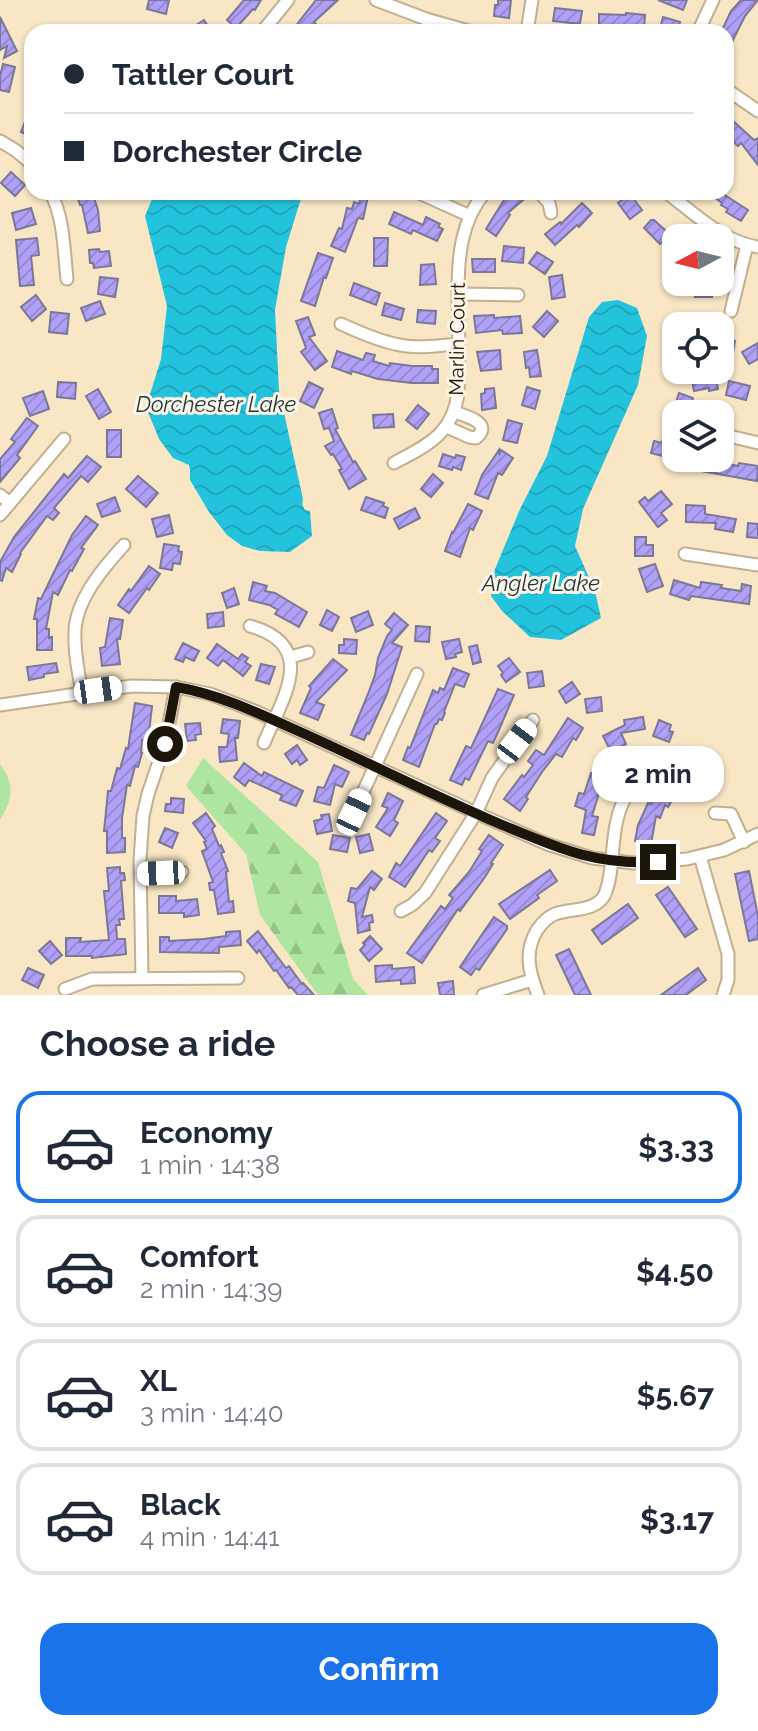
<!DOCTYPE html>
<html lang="en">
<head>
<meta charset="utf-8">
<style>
	body { margin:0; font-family:Raleway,sans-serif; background:#f6f6f7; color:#1f2937; height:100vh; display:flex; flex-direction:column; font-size:30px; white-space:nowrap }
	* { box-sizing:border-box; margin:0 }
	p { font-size:26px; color:#747a83 }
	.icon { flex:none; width:44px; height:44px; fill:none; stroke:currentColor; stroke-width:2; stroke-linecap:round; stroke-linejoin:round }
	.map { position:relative; height:995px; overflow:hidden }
	.sheet { display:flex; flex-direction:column; background:#fff; flex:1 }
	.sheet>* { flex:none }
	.top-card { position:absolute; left:24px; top:24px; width:710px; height:176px; border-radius:24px; box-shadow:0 2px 6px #0004; display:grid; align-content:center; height:176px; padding:0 40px; background:#fff }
	.needle { width:52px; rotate:263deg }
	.buttons { position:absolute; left:662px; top:224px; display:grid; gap:16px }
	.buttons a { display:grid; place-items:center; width:72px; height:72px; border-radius:16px; background:#fff; box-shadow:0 2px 6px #0004; font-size:40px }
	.end { position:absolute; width:36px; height:36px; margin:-18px; border:10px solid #1c1509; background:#fff; box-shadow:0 0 0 4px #fff }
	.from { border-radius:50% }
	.bubble { position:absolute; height:56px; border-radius:24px; background:#fff; box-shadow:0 2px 6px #0004; font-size:26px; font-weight:700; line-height:56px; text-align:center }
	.car { position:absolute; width:24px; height:48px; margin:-24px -12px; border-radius:10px; box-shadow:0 0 6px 2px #0007; background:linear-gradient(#fff 24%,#345 0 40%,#fff 0 76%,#345 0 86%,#fff 0) }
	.top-card b { display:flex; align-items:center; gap:28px; height:76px; font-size:30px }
	.top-card b+b { border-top:2px solid #e0e1e3 }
	.top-card i { width:20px; height:20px; background:#1f2937 }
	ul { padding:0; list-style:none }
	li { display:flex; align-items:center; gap:24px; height:112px; margin:0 16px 12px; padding:0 24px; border:4px solid #e0e1e3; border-radius:24px }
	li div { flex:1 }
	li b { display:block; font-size:30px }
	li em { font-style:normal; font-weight:700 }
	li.selected { border-color:#1a73e8 }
	li>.icon { width:72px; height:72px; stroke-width:1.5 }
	h2 { padding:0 40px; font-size:36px; line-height:96px }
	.action { display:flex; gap:16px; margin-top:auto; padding:16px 40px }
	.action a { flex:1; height:92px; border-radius:24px; background:#1a73e8; color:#fff; font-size:32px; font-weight:700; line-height:92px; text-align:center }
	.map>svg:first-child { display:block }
	.forest { fill:url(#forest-firs) }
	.pitch { fill:#aee6a1 }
	.water { fill:url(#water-waves) }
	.building { fill:url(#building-hatch); stroke:#7b7796; stroke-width:2 }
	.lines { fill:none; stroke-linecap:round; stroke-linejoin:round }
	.minor-casing { stroke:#c1af8f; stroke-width:15 }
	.minor { stroke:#fff; stroke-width:11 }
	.route { stroke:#1c1509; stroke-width:10 }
	.labels { text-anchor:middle; stroke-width:6; stroke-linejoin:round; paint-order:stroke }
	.street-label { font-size:20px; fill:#1c1509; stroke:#fcf5e7 }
	.water-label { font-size:22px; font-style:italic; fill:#1d353a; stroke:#fcf5e7 }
</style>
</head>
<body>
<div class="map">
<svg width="758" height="995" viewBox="0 0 758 995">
	<defs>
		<pattern id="forest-firs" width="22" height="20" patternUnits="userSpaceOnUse" patternTransform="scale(2)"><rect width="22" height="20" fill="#aee6a1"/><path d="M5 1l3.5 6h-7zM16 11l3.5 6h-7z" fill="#95c489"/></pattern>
		<pattern id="water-waves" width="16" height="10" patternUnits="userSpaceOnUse" patternTransform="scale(2)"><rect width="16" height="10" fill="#24c3dd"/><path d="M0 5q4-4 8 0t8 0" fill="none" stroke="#20a7bc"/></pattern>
		<pattern id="building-hatch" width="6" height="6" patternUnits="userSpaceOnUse" patternTransform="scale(2)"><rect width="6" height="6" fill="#b0a0f8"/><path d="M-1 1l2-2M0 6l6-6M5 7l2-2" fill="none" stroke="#9789d3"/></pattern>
	</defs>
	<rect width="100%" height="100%" fill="#f9e6c4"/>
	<polygon class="forest" points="203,758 318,862 353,979 368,995 318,995 260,915 246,854 186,786"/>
	<path class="pitch" d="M0 764C15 785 13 798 0 820Z"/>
	<g class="water">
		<polygon points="155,192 303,192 286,247 275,310 279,390 303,499 302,504 305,510 310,511 312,536 290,552 260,551 242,546 227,535 209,512 190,480 190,470 189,465 173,458 159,439 146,407 161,359 167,306 145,216"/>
		<polygon points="618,300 637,308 647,336 638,385 583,509 575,546 595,591 601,618 561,640 530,637 502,611 491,596 495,569 520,509 547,456 589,317 602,302"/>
	</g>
	<g class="building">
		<polygon points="149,0 169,0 166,14 147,9"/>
		<polygon points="244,0 261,0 255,10 253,9 236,28 227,20"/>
		<polygon points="316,0 338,0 314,22 316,24 310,32 291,32"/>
		<polygon points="498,0 511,0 509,18 494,16 495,5 498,5"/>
		<polygon points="658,0 687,0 683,10"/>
		<polygon points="741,0 758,0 745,16 726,54 726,32 722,30 731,11"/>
		<polygon points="555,8 582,11 580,24 553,21"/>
		<polygon points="626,13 645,15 644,29 633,28 633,31 624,30 625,28 599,27 599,14 626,15"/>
		<polygon points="0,17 17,51 4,58 7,46 0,50"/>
		<polygon points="663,17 680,22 678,30 659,32"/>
		<polygon points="204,20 212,32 196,32 193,27"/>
		<polygon points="3,64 15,67 9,92 0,90 0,76"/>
		<polygon points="32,104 32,137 21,132"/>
		<polygon points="732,120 754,140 758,138 758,165 741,143 738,146 726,135 726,127"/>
		<polygon points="11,172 25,185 15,196 1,183"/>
		<polygon points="76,192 92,192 98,210 100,231 88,233 82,205 80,205"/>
		<polygon points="362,192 369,192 363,219 358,218 345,252 331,246 339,228 342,229 347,208 352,209 354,202 359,204"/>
		<polygon points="512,192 531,192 531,193 508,213 510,215 496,236 486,229 504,200"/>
		<polygon points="707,192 720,192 748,210 741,221 726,212 728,209 721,205 722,203"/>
		<polygon points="630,194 642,210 630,219 618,203"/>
		<polygon points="582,203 592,213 579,227 577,225 555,245 545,234 560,222 561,224"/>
		<polygon points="31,208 36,224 16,230 12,213"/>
		<polygon points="394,212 423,225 426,217 440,224 438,227 443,229 437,241 413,230 411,234 389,224"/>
		<polygon points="651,220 654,220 676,240 676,254 662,242 660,244 644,228"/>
		<polygon points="37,238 39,255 31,256 34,285 20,286 16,240"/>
		<polygon points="374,238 388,238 387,266 374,266"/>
		<polygon points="504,246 524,248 523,263 502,261"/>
		<polygon points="99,249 100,252 109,251 111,266 94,268 93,263 90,263 89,250"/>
		<polygon points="537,252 553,262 545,274 529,263"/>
		<polygon points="318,253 333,258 326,278 324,277 315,306 301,301"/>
		<polygon points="472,259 495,259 495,272 473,272"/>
		<polygon points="434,264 436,284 420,285 421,265"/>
		<polygon points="562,275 565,297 552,299 549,277"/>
		<polygon points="100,277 118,279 115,297 98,294"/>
		<rect x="695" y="282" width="17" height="15"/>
		<polygon points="354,283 380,293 376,305 350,295"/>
		<polygon points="36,295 46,309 32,321 21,307"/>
		<polygon points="100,301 105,314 86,321 81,308"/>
		<polygon points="385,303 404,309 401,320 382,315"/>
		<polygon points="418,310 436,311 435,324 417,322"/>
		<polygon points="547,311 558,321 544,337 533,327"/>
		<polygon points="51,312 69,314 67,334 49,332"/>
		<polygon points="709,314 711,323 709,324 710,326 689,326 687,318"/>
		<polygon points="494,315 494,318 520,316 522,333 503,334 502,330 476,333 474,316"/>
		<polygon points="308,317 315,335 309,337 327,361 315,370 301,352 306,348 296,321"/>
		<polygon points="720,338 735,341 732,358 720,356"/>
		<polygon points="758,343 758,359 749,364 742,352"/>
		<polygon points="500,350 501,369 481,371 477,352"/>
		<polygon points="537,350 541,376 530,377 529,367 526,368 524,352"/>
		<polygon points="337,351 363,360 366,353 375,355 373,361 389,366 390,363 412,366 432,366 432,369 438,369 438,383 412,383 378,379 352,371 351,374 332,367"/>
		<polygon points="715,372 718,389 709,391 709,388 694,391 691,375"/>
		<polygon points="729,381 750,386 746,400 726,395"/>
		<polygon points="58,382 76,383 75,399 57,397"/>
		<polygon points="309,382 323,389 314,408 300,401"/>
		<polygon points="527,387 540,391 535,409 522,405"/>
		<polygon points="494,388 496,408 482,410 481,394 485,393 485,389"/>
		<polygon points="98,389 111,412 99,419 86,396"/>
		<polygon points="43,391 49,409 30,416 23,398"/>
		<polygon points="679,393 693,398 688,414 673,411"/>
		<polygon points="418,405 429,414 417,429 406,420"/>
		<polygon points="332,409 338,428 335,429 353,462 355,461 366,479 349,489 339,470 342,469 333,454 331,455 325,446 334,441 329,428 324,429 319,413"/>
		<polygon points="393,414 394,427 374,428 373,415"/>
		<polygon points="27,418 38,426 17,455 20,458 0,482 0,459 15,442 11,439"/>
		<polygon points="508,420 522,424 517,443 503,440"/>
		<rect x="107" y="430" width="14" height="27"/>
		<polygon points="663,438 674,441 670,458 651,453 654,441 662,443"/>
		<polygon points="499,450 499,455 501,450 513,458 502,475 498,473 488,499 475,494 482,475"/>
		<polygon points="443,454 455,458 456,455 465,457 461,470 453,467 452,470 439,466"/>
		<polygon points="87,456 101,467 88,482 81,476 54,508 59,513 53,520 47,516 20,553 21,554 12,572 6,568 2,581 0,580 0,562 14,537 64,474 68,478"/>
		<polygon points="687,458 701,458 738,466 739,463 758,466 757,481 701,471 703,465 686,461"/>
		<polygon points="433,474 443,483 431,497 421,489"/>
		<polygon points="138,476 158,493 146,507 126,489"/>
		<polygon points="661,491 672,504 661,513 667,520 658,527 639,502 645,497 648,501"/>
		<polygon points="115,497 120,511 102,517 97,504"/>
		<polygon points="366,497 384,503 383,506 388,508 385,518 361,510"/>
		<polygon points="468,504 482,511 473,530 470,528 460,557 445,551 452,532 453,533"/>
		<polygon points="686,505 705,506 705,514 736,519 733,532 715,529 716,523 686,522"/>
		<polygon points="415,508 420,518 399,529 394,519"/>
		<polygon points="169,515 173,533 157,537 152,519"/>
		<polygon points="86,516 98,525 81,548 84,549 72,571 70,570 58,595 53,592 46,629 49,629 49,638 52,637 52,650 37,650 37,619 34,619 38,598 41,599 72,535"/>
		<polygon points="748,523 758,524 758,538 747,537"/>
		<polygon points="635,537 646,537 646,545 653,545 653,556 635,556"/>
		<polygon points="164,544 179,546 178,551 182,552 180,564 173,563 172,570 160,568"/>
		<polygon points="655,564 663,586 647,592 639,569"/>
		<polygon points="149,566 160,574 149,590 147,588 129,613 118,605 129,589 131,591"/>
		<polygon points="674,580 700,588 701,582 722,585 721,588 741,591 742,584 751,586 749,604 691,596 689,600 670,594"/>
		<polygon points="253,582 267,586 265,591 275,593 307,612 299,627 275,614 278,610 269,605 249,600"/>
		<polygon points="234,588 239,604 227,608 222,593"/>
		<polygon points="327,610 339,617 332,631 320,625"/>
		<polygon points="368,611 373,625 356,632 351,618"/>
		<polygon points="223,612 224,626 208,628 207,614"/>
		<polygon points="394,613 408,625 392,643 402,647 387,694 369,734 367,733 364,740 351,735 368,694 375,675 378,658 387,636 392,630 385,624"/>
		<polygon points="110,618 123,620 120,639 117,639 120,664 102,666 100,648 105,647"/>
		<polygon points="416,626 430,627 429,642 415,641"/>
		<polygon points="344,639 357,640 356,654 339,653 339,645 344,645"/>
		<polygon points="459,639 462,652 455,654 456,657 446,659 442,642"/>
		<polygon points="183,643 199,651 194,661 185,657 183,662 175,659"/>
		<polygon points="217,644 238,659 242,654 248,658 245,662 251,666 243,676 223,660 218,666 207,658"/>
		<polygon points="477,645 481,662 473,664 469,647"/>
		<polygon points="509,658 520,672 506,682 501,675 503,673 498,666"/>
		<polygon points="333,659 347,670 316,702 324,705 318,720 300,713 311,688 309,686"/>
		<polygon points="56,663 58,672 44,674 44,677 29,680 27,667"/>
		<polygon points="261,664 275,667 269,684 256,680"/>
		<polygon points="453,668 469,674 464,687 455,684 444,712 445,713 442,720 439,719 437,724 435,724 419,767 403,760 408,747 410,748 433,690 438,693 440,688 444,690"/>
		<polygon points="542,671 544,686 529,688 527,673"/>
		<polygon points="572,682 580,694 566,703 559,691"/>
		<polygon points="498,689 514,695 499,730 493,743 488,741 469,780 465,778 462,785 450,780 466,746 471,748"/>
		<polygon points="601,697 602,711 587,713 585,699"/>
		<polygon points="135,703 152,706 148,741 142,740 141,753 142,753 138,767 135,766 130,786 127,785 122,818 122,838 125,838 125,852 107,853 107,831 104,831 108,791 111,791 117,768 120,769 126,748 128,749"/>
		<polygon points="643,717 645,729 621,733 626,744 611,752 603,736 625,725 624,720"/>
		<polygon points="568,718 583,728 576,740 573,738 562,757 556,754 542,772 526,797 528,799 520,811 504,799 522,775 524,777 533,765 528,761 536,750 544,755"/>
		<polygon points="223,719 240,721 238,738 235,738 237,760 220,762 219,747 227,747 229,734 221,733"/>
		<polygon points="659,720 671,725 669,731 673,732 669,742 653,736"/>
		<polygon points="200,723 201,734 195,735 196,740 187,741 185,724"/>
		<polygon points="297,745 307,760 300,765 297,760 292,764 285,754"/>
		<polygon points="683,750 686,762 672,766 669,755"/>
		<polygon points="604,756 620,762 614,779 610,777 605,792 600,790 592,816 598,817 594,835 582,833 586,810 575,806 579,793 584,794 591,773 597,775"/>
		<polygon points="244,763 262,776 264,772 303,791 296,806 280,800 282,795 249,780 245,786 234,777"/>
		<polygon points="334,765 349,772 342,787 335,784 330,805 314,801 318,787 324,788"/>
		<polygon points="680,771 697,777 690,792 674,786"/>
		<polygon points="665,789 675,795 668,807 665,805 660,818 656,816 651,844 635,841 638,825 648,803 651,804 658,792 662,795"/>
		<polygon points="388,793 403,801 394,820 398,823 390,836 376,827 388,808 382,806"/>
		<polygon points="171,798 184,799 183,813 165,811 166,804 171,804"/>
		<polygon points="206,813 215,826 212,829 219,846 221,845 224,852 221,853 228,871 226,872 229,902 233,901 234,912 218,914 214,890 210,890 209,883 213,882 202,851 207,849 204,842 206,841 193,823"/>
		<polygon points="436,813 447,821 435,838 440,841 432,852 429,850 405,887 389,877 396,863 400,866"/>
		<polygon points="329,814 332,831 317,834 314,821 322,819 321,815"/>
		<polygon points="165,828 178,833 172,848 159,842"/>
		<polygon points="369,834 373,850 360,853 356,837"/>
		<polygon points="333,835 350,838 347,852 330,849"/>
		<polygon points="489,835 503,845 491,863 493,864 485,877 460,911 458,909 422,963 407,953 441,906 445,909 453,898 449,895 469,872 482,851 479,849"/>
		<polygon points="120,867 120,873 124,873 125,880 121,881 124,919 119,919 120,925 116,925 117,939 125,939 126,954 92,958 92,956 66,956 66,938 81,938 80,942 109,940 104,891 109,891 107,868"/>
		<polygon points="550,870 557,881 537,895 539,898 510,919 499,904"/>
		<polygon points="372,871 382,879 374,890 370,887 362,917 372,915 373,922 369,923 370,930 358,933 355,903 348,901 351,888 357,889"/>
		<polygon points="749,871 758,916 758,939 749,941 735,874"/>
		<polygon points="668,887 697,929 685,937 656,895"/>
		<polygon points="159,896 176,896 176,901 197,899 199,915 184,917 184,913 159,913"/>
		<polygon points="628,904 638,918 602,944 592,930"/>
		<polygon points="494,917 507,926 507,929 479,970 476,968 471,975 460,967"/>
		<polygon points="240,931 241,945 219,947 219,953 160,952 160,937 169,937 169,941 204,939 226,936 226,932"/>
		<polygon points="258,931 286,968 289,966 302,984 303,983 314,995 298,995 291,987 289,988 276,970 274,971 259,950 257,953 247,941"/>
		<polygon points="370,936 382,949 369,961 360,950 365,945 363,943"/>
		<polygon points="50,941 62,955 51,964 39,951"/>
		<polygon points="569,949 591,995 575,995 556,955"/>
		<polygon points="392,965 392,969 414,967 415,983 401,984 401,980 376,982 375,966"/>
		<polygon points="28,968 44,975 38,988 22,980"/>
		<polygon points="698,968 706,980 686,995 661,995"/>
		<polygon points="453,981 454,995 440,995 438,983"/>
	</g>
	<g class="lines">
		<defs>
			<g id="minor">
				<polyline points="376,0 426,19 472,32"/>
				<polyline points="262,32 288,0"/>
				<polyline points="527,32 532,0"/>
				<polyline points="698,32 713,0"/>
				<polyline points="726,89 758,111"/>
				<polyline points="0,141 15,150 32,164"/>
				<path d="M50 192C64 215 64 253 67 279"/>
				<polyline points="417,192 470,216"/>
				<polyline points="539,192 549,203 551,213"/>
				<path d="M666 192C694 213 723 242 758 247"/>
				<polyline points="459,294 518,295"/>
				<polyline points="731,311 747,245"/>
				<path d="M341 324C359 332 376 340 395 344 415 349 437 346 458 344"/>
				<path d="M447 427 469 437 476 438C494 423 466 416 454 412"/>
				<polyline points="721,434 758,443"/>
				<path d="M394 463C427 445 452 435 458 394 459 360 459 326 458 293 458 256 461 221 485 192"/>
				<polyline points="0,495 10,503"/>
				<polyline points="0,515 64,439"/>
				<polyline points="685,554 758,565"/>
				<path d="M250 626C320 646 282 699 264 743"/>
				<polyline points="291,657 308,652"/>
				<path d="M82 692C78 672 74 651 75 630 77 598 104 567 124 545"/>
				<polyline points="0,705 132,686 176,687 210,694 257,712 476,813 547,844 592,858 633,863 687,859 724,850 758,834"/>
				<polyline points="354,812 417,674"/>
				<polyline points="715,813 731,814 744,842"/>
				<polyline points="700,856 728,954 728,980 723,995"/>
				<polyline points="141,873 182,872"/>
				<polyline points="401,911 412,905 425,893 476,813 492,778 533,720"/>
				<polyline points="142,978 140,860 143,816 148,794 165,744 176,687"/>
				<polyline points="65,989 92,979 238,978"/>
				<polyline points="483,995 532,980"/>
				<path d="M538 995C529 972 524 952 537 930 542 923 547 917 555 914 571 908 597 912 605 894 614 871 611 844 617 820 621 801 631 787 642 771"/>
			</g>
		</defs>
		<use href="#minor" class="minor-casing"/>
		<use href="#minor" class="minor"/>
	</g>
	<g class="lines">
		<path class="route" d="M165 744 176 687C223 695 264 716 307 735 371 764 435 796 500 824 558 848 593 865 658 862"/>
	</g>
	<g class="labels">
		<g class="street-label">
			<text transform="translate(457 339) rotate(-89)" y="7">Marlin Court</text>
		</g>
		<g class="water-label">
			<text x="216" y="412">Dorchester Lake</text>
			<text x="541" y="591">Angler Lake</text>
		</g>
	</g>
</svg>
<div class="buttons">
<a><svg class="needle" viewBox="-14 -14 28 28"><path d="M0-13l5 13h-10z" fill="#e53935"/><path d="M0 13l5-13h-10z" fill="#747a83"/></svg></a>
<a><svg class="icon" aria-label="locate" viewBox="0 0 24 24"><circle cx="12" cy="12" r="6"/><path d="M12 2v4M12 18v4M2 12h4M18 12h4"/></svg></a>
<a><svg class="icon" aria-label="layers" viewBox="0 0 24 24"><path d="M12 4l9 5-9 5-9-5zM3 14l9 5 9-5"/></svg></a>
</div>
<i class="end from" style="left:165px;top:744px"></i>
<i class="end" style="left:658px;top:862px"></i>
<div class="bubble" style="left:592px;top:746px;width:132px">2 min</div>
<i class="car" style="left:98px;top:690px;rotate:82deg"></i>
<i class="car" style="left:517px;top:741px;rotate:37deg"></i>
<i class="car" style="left:354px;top:812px;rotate:25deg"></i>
<i class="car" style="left:161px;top:873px;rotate:268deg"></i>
<div class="top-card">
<b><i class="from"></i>Tattler Court</b>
<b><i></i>Dorchester Circle</b>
</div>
</div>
<section class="sheet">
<h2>Choose a ride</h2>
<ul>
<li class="selected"><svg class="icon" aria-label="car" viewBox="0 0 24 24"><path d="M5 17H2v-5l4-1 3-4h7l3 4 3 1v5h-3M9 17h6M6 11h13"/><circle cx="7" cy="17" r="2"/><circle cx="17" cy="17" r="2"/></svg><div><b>Economy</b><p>1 min · 14:38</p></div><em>$3.33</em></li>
<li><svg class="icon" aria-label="car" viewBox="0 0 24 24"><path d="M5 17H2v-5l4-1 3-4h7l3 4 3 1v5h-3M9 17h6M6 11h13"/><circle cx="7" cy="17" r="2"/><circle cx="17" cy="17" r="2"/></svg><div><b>Comfort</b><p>2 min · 14:39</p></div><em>$4.50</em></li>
<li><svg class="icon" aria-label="car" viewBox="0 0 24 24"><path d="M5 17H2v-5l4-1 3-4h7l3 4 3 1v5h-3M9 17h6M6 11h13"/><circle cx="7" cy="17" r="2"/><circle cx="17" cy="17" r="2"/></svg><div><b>XL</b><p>3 min · 14:40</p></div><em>$5.67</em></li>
<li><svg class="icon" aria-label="car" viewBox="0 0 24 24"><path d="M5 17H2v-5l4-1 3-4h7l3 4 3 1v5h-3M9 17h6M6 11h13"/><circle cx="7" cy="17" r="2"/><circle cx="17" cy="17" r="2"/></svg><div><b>Black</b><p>4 min · 14:41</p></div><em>$3.17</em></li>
</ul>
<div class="action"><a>Confirm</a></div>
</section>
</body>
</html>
